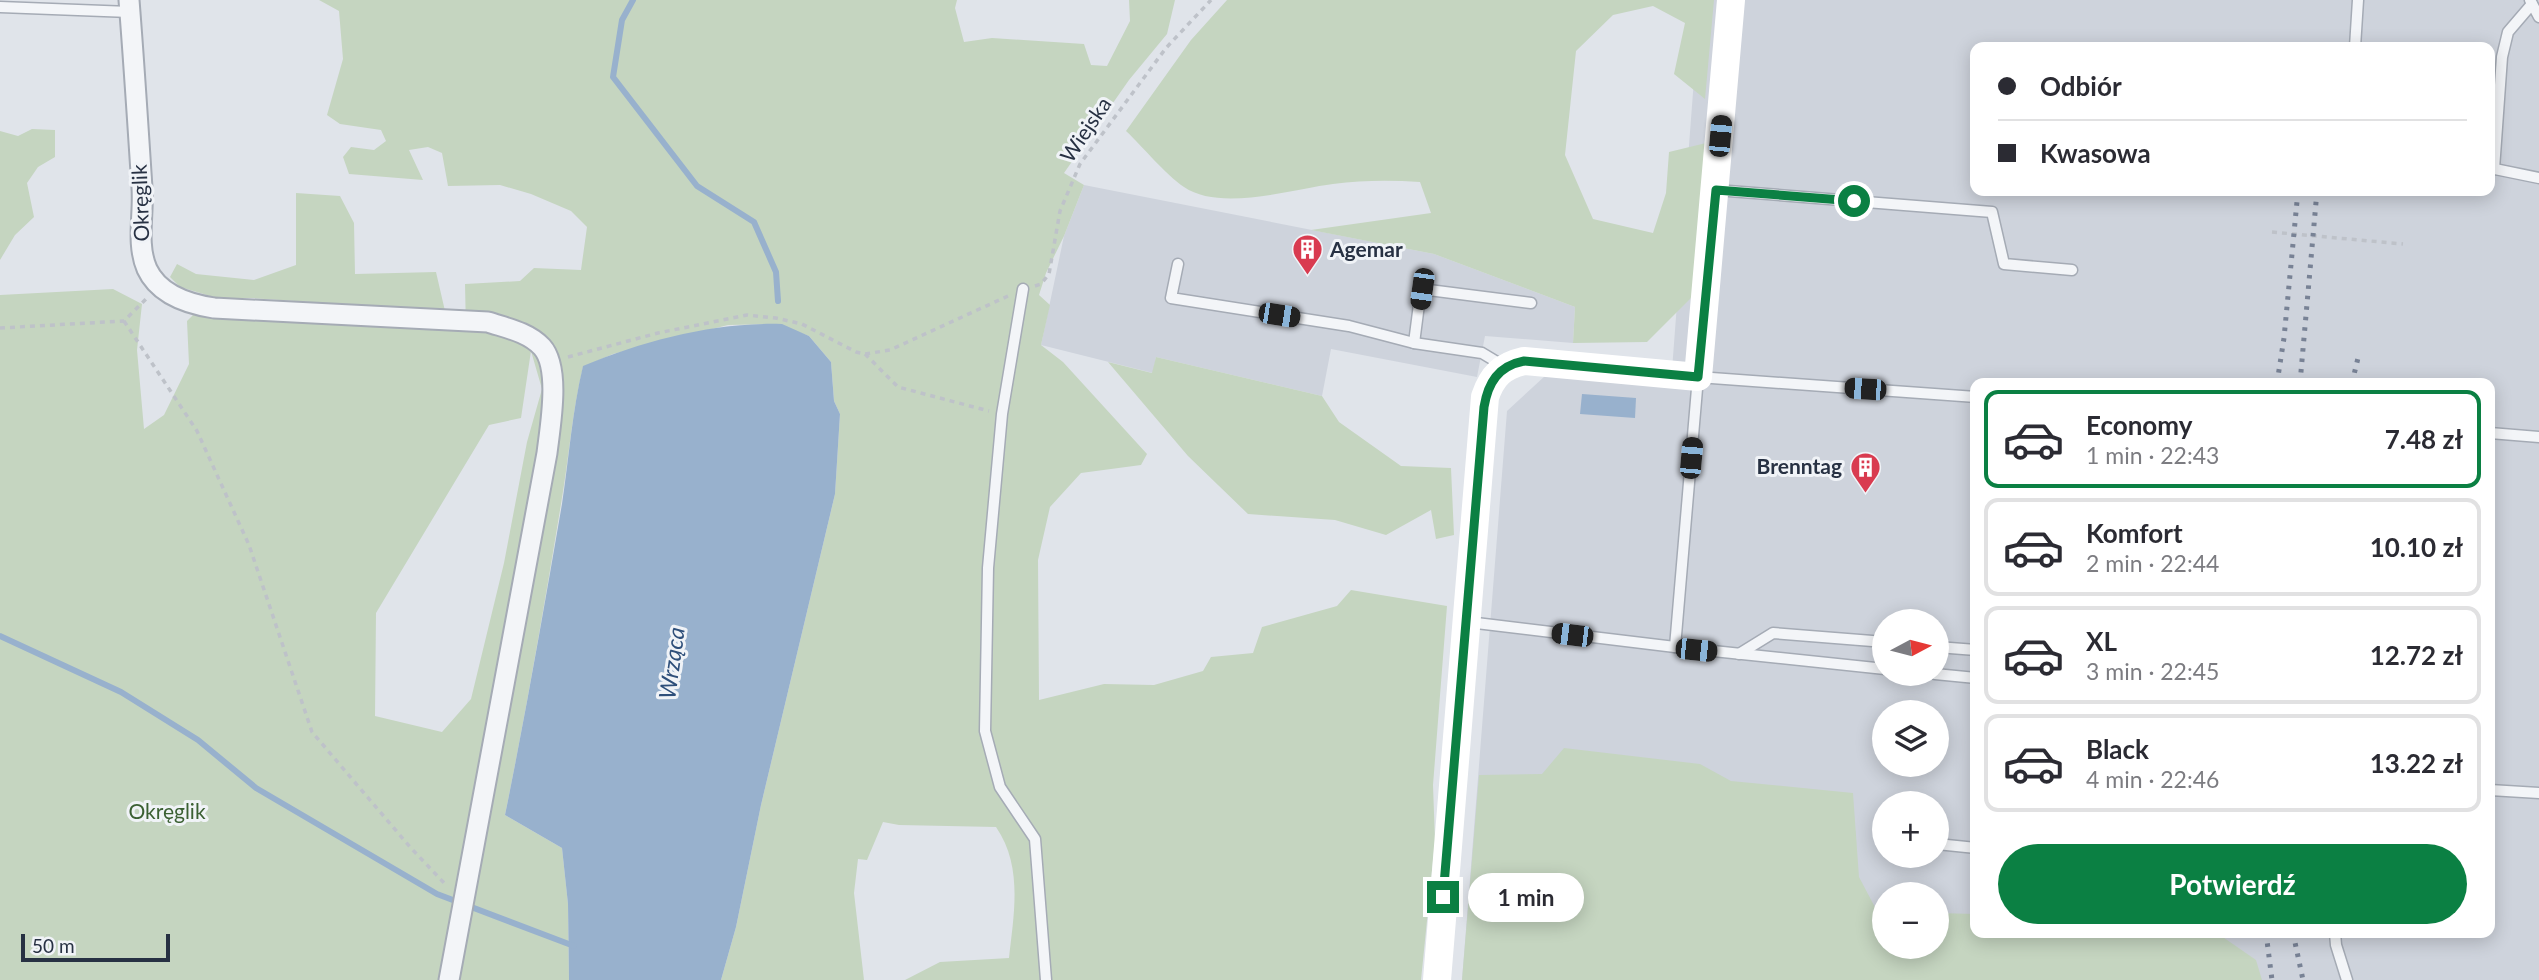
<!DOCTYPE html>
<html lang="pl">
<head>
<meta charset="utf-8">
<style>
	body { margin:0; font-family:Lato,sans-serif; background:#f2f2f3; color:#2b2b33; height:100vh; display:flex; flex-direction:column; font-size:26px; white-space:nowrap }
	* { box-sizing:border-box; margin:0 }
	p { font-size:23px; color:#7c7c81 }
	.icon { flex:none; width:38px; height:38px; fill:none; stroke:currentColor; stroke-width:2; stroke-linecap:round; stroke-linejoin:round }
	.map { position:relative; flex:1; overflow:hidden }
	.details { position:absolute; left:1970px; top:378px; width:525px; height:560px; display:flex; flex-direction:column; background:#fff; border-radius:14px; box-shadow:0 4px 18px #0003 }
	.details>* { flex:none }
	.top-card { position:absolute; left:1970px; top:42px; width:525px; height:154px; border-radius:14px; box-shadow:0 4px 18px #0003; display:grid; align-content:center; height:154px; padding:0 28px; background:#fff }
	.needle { width:46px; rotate:83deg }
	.fabs { position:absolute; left:1872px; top:609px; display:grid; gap:14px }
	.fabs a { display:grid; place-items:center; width:77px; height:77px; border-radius:50%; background:#fff; box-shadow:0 4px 18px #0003; font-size:35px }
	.scale { position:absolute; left:21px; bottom:18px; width:149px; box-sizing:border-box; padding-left:7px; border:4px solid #273143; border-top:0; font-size:19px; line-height:24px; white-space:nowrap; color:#273143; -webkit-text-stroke:5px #f0f3f7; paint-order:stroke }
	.end { position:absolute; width:32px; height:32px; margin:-16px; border:9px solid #0b8043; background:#fff; box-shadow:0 0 0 4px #fff }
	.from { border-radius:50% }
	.bubble { position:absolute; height:49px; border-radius:24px; background:#fff; box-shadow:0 4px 18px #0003; font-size:23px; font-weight:700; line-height:49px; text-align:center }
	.car { position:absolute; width:21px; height:42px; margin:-21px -10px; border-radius:9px; box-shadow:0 0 5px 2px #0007; background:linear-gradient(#222 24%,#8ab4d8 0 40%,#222 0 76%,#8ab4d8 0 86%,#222 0) }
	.top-card b { display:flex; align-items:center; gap:24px; height:66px; font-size:26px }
	.top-card b+b { border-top:2px solid #e1e1e2 }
	.top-card i { width:18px; height:18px; background:#2b2b33 }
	ul { padding:12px 0 0; list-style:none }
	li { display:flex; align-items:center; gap:21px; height:98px; margin:0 14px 10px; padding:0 14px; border:4px solid #e1e1e2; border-radius:14px }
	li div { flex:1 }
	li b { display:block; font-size:26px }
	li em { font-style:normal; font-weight:700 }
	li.active { border-color:#0b8043 }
	li>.icon { width:63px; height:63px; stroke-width:1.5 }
	.button { display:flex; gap:14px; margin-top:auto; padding:14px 28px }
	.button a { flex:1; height:80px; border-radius:42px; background:#0b8043; color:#fff; font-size:28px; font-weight:700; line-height:80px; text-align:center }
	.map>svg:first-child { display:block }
	.built { fill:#ced3dc; fill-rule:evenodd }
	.green { fill:#c5d5c0; fill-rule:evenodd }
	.water { fill:#98b1cd }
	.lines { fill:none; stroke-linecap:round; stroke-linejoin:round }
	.stream { stroke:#98b1cd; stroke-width:6 }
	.lane-casing { stroke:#a5abb5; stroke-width:13 }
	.street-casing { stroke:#a5abb5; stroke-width:23 }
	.path { stroke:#bec2c9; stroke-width:3.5; stroke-dasharray:5 5; stroke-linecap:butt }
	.lane { stroke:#f3f5f8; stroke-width:10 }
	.street { stroke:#f3f5f8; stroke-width:19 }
	.secondary { stroke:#fff; stroke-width:28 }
	.rail { stroke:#788295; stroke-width:5; stroke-dasharray:3.5 7; stroke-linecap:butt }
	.route { stroke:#0b8043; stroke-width:9 }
	.labels { text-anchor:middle; stroke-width:6; stroke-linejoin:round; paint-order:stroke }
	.street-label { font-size:21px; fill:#273143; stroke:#f0f3f7 }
	.poi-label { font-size:21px; font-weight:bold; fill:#273143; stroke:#f0f3f7; text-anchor:start }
	.park-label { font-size:21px; fill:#3b6033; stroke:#f0f3f7 }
	.water-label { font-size:23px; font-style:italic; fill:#2e4f7a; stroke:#f0f3f7 }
</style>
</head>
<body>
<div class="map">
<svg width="2539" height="980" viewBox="0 0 2539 980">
	<rect width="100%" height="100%" fill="#e0e4ea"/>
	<g class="built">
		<path d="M1700 0H2539V980H1462L1507 411 1545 376 1671 383ZM1976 47H2490V191H1976ZM1976 383H2490V933H1976ZM1885 621H1937V674H1885ZM1885 712H1937V765H1885ZM1885 803H1937V856H1885ZM1885 894H1937V947H1885Z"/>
		<polygon points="1084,185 1434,254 1575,307 1573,343 1485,336 1477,377 1331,349 1322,396 1156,357 1153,373 1041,345 1064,236"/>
	</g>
	<g class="green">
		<path d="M319 0H957L955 8 964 42 992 38 1084 44 1091 65 1107 66 1130 21 1129 0H1175L1167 34 1129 80 1064 173 1084 185 1064 236 1046 273 1039 295 1050 305 1041 345 1063 362 1147 454 1141 465 1081 473 1050 507 1038 560 1039 700 1104 684 1154 685 1203 671 1211 657 1253 653 1262 627 1337 606 1351 590 1447 606 1433 785 1435 841 1421 980H905L940 962 1009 958C1014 913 1023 866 996 827L899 825 883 822 867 860 858 859 854 893 864 980H721L736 927 761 805 835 494 840 414 834 401 831 362 809 336 777 324 728 325 613 354 583 367C572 412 569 458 561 504 544 608 526 712 505 815L562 848 568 904 569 980H0V295L113 289 142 304 137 350 144 429 164 415 189 364 187 321 193 315 466 331 465 284 520 281 534 268 581 270 587 227 571 211 531 194 500 185 448 186 442 153 428 147 409 150 423 180 349 174 343 157 351 147 374 150 386 141 381 130 340 124 327 115 343 59 339 11ZM531 351 542 389 527 442 504 563 471 699 442 732 375 716 376 613 489 425 521 418Z"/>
		<path d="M1227 0H1714L1705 99 1674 74 1685 23 1653 6 1613 15 1576 51 1565 155 1593 219 1653 233 1666 193 1669 152 1706 143 1692 297 1647 342 1573 343 1575 307 1434 254 1311 230 1431 213 1420 182C1391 180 1363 180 1333 184 1293 189 1220 212 1184 187 1165 174 1143 147 1126 131L1191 40Z"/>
		<polygon points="32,129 55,130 55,157 38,167 27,183 34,217 15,235 0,260 0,131 18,136"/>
		<polygon points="296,193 340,196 354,223 355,274 436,272 445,311 252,298 217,298 180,287 170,277 177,264 196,274 254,280 296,265"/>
		<polygon points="1156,357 1322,396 1339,422 1401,466 1451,468 1454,535 1436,539 1431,510 1386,535 1335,520 1248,514 1188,456 1108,362 1152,373"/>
		<polygon points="1564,748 1700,764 1731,781 1853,793 1859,877 1877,911 1885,911 1885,947 1937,947 1937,913 1976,914 1976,933 2217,933 2256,960 2262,980 1462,980 1479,775 1542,774"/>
	</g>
	<g class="water">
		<path d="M782 324 809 336 831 362 834 401 840 414 835 494 761 805 736 927 721 980H569L568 904 562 848 505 815C526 712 544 608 562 504 569 458 572 412 583 366 645 340 715 322 782 324Z"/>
		<polygon points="1582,394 1636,398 1635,418 1580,414"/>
	</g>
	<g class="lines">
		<g class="stream">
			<polyline points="633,0 622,20 613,77 697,186 754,222 776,272 778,301"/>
			<polyline points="0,636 121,692 198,740 256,788 437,894 574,946"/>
		</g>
		<defs>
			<g id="lane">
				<polyline points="2530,0 2539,17"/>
				<polyline points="0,7 130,12"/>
				<polyline points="2355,47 2358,0"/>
				<polyline points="2490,168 2539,178"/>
				<polyline points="2494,169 2502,57 2508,32 2532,4"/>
				<polyline points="1716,190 1992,212 2004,264 2072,270"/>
				<polyline points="1178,264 1171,298 1349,326 1414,343 1482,353 1502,365"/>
				<polyline points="1023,289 1002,414 988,568 985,731 1000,787 1035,839 1046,980"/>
				<polyline points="1414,343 1421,289 1531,303"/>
				<polyline points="2490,433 2539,437"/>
				<polyline points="1468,622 1675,647 1885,669"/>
				<polyline points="1675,647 1698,377 1976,397"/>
				<polyline points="1937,647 1976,650"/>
				<polyline points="1739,654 1773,633 1885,642"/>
				<polyline points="1935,674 1976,678"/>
				<polyline points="2490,790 2539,793"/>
				<polyline points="1937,844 1976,848"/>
				<polyline points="2335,933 2336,945 2347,980"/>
			</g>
			<path id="street" d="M129 0C134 63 138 126 142 188 144 214 136 244 147 269 159 295 188 304 214 308L488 322C506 328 528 332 542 347 561 368 550 427 547 453L449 980"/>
		</defs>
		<use href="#lane" class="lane-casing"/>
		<use href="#street" class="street-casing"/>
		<g class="path">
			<polyline points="2272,232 2403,244"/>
			<polyline points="1035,286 1041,284 1049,274 1060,211 1080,164 1166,48 1211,0"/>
			<polyline points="124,321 197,431 249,545 312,732 410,847 447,886"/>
			<polyline points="0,328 124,321 146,299"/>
			<polyline points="865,354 898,387 989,411"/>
			<polyline points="568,357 658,333 747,315 776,318 802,324 856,352 865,354 890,350 1008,296"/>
		</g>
		<use href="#lane" class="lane"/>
		<use href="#street" class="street"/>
		<path class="secondary" d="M1437 980 1485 397C1492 376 1502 366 1524 361L1698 377 1731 0"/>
		<g class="rail">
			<polyline points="2277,383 2284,338 2298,191"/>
			<polyline points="2300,383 2317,191"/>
			<polyline points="2352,383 2358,358"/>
			<polyline points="2266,933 2272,980"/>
			<polyline points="2293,933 2303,980"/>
		</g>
	</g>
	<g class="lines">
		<path class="route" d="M1443 897 1484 407C1488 383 1498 366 1524 361L1698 377 1716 190 1854 201"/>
	</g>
	<defs>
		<symbol id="building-pin" viewBox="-11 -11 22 30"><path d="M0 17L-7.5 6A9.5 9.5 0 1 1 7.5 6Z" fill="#d93b50" stroke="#f0f3f7"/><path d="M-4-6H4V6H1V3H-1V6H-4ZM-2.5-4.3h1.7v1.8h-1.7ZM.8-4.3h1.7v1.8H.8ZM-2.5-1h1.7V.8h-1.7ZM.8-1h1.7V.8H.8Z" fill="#fff"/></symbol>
	</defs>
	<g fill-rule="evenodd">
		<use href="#building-pin" x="1290" y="232" width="35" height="47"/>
		<use href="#building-pin" x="1848" y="450" width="35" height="47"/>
	</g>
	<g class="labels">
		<g class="street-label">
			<text transform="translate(1086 130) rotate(-56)" y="7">Wiejska</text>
			<text transform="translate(141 203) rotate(-92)" y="7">Okręglik</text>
		</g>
		<g class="poi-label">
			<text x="1330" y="257">Agemar</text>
			<text x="1842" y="474" text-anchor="end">Brenntag</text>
		</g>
		<g class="park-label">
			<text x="167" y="819">Okręglik</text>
		</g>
		<g class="water-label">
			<text transform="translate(672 663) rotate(-82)" y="8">Wrząca</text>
		</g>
	</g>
</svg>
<div class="fabs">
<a><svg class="needle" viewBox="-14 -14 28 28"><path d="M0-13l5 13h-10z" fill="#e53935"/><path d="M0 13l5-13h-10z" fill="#7c7c81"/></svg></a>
<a><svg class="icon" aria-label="layers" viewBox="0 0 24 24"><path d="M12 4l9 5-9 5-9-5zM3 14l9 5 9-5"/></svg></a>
<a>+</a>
<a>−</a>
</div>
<div class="scale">50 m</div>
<i class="end from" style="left:1854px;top:201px"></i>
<i class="end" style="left:1443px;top:897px"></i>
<div class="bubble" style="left:1468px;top:873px;width:116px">1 min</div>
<i class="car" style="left:1720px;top:136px;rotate:5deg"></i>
<i class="car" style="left:1422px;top:289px;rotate:188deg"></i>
<i class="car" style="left:1279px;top:315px;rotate:99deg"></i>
<i class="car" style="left:1865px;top:389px;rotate:274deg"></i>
<i class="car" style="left:1691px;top:458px;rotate:5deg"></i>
<i class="car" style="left:1572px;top:635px;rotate:277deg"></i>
<i class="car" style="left:1696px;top:650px;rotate:96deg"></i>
<div class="top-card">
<b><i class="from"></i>Odbiór</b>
<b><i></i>Kwasowa</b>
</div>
<section class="details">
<ul>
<li class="active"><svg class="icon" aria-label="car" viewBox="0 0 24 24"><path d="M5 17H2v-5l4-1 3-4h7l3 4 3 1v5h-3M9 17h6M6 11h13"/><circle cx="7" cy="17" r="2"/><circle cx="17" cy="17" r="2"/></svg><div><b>Economy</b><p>1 min · 22:43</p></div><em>7.48 zł</em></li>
<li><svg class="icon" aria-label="car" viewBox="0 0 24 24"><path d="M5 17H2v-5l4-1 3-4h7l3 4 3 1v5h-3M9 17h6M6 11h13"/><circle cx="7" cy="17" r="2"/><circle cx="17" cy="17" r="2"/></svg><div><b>Komfort</b><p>2 min · 22:44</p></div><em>10.10 zł</em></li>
<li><svg class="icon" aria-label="car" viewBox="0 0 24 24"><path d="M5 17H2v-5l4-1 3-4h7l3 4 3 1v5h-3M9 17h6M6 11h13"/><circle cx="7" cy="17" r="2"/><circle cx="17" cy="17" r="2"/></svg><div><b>XL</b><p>3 min · 22:45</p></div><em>12.72 zł</em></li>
<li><svg class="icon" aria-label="car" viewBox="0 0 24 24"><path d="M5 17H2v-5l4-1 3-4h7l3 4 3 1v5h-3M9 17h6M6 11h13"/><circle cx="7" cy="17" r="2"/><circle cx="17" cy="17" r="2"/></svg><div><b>Black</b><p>4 min · 22:46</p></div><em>13.22 zł</em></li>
</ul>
<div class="button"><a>Potwierdź</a></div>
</section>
</div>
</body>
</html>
